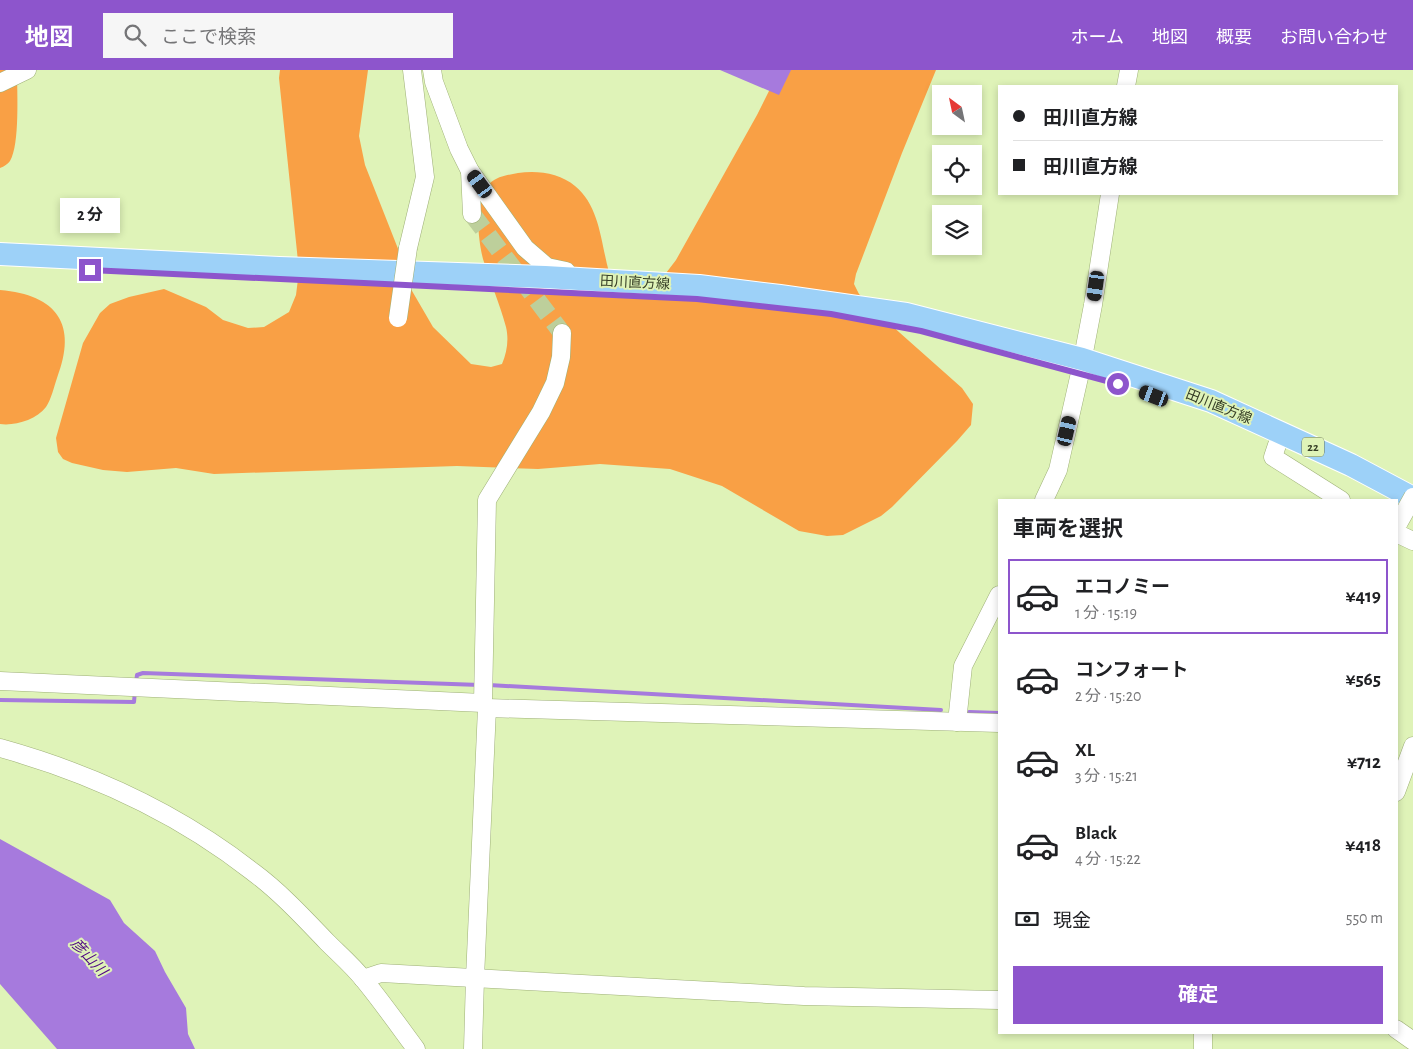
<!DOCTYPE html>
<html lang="ja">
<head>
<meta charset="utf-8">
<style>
	body { margin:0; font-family:"Alegreya Sans","Noto Sans JP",sans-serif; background:#f6f6f6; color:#202124; height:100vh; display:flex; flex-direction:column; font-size:19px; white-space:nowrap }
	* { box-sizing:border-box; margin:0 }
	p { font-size:16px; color:#757577 }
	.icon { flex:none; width:28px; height:28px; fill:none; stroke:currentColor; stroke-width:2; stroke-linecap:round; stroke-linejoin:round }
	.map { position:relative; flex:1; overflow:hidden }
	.details { position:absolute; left:998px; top:429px; width:400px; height:535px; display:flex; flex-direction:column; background:#fff; border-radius:0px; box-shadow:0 2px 8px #0003 }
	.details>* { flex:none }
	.banner { position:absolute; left:998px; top:15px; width:400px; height:110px; border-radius:0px; box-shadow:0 2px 8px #0003; display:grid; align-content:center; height:110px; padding:0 15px; background:#fff }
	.needle { width:32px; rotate:327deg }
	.tools { position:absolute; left:932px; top:15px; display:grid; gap:10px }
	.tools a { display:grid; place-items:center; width:50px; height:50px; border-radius:0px; background:#fff; box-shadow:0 2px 8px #0003; font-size:25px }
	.end { position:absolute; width:22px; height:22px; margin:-11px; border:6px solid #8d55cc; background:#fff; box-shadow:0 0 0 2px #fff }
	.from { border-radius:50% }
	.bubble { position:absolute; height:35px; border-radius:0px; background:#fff; box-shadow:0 2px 8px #0003; font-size:16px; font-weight:700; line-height:35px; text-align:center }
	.car { position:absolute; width:15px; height:30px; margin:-15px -8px; border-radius:6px; box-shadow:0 0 4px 1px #0007; background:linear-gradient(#222 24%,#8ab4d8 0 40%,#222 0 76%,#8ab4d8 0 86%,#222 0) }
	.banner b { display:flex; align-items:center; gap:18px; height:48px; font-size:19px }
	.banner b+b { border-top:1px solid #e0e0e0 }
	.banner i { width:12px; height:12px; background:#202124 }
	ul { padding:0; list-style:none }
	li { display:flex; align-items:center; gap:15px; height:75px; margin:0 10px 8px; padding:0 5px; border:2px solid transparent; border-radius:0px }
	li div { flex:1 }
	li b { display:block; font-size:19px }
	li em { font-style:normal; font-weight:700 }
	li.selected { border-color:#8d55cc }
	li>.icon { width:45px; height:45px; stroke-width:1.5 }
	h2 { padding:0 15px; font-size:22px; line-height:60px }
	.pay { display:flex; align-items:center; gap:12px; height:55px; padding:0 15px; font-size:19px }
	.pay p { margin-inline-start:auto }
	.primary-button { display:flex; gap:10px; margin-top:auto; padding:10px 15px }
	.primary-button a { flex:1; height:58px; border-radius:0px; background:#8d55cc; color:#fff; font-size:20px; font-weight:700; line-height:58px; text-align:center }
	header { display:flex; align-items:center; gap:30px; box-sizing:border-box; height:70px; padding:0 25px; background:#8d55cc; color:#fff }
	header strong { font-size:24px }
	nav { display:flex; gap:28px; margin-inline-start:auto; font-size:18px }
	.search { width:350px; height:45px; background:#f6f6f6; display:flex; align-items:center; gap:12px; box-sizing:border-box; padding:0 18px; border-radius:0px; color:#757577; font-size:19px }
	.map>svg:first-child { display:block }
	.forest { fill:#f9a045 }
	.water { fill:#a67add }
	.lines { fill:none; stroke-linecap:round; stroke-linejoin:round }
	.stream { stroke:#a67add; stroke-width:4 }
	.minor-tunnel { stroke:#bdcf9b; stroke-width:18; stroke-dasharray:18 9; stroke-linecap:butt }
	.minor-casing { stroke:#9eb077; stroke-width:19 }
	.major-casing { stroke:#fff; stroke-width:24 }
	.minor { stroke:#fff; stroke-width:18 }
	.major { stroke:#9dd1f8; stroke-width:22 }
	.minor-bridge-casing { stroke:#9eb077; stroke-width:19; stroke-linecap:butt }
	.minor-bridge { stroke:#fff; stroke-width:18 }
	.route { stroke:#8d55cc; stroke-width:6 }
	.labels { text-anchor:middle; stroke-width:4; stroke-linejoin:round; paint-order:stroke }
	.shield { fill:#dff3b8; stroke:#697452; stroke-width:1 }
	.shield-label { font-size:12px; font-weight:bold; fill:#363e26 }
	.street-label { font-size:14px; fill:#363e26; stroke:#dff3b8 }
	.water-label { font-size:15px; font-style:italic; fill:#4e0583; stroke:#dff3b8 }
</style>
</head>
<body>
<header>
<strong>地図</strong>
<div class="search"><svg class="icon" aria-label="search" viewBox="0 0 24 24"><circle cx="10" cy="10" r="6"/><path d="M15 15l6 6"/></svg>ここで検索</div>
<nav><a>ホーム</a><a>地図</a><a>概要</a><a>お問い合わせ</a></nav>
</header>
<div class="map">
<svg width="1413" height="979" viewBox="0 0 1413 979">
	<rect width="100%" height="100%" fill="#dff3b8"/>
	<g class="forest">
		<path d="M0 0H17C17 22 20 74 10 91 8 94 3 97 0 98Z"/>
		<path d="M280 0H368L359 66 365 95 406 199 408 214 433 257 471 294 491 297 502 294C507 282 509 270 506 257 500 234 490 212 483 189 478 170 473 126 490 113 498 106 508 105 518 103 537 100 560 103 575 116 600 136 601 174 609 202L663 207 676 190 757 45 774 11 778 0H936L902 83 856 204 854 214 859 224 873 239 962 318 973 334 971 355 957 371 892 437 881 446 843 465 827 466 799 461 722 416 670 399 600 394 538 399 457 396 214 404 176 398 127 402 103 400 72 393 63 389 58 382 56 368 83 273 100 243 110 234 129 227 164 219 206 237 223 250 248 258 264 257 289 242 296 225 299 201 279 8Z"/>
		<path d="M0 220C57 225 78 254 57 308 54 317 51 330 46 337 36 350 15 356 0 354Z"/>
	</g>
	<g class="water">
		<polygon points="720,0 791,0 779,25"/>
		<polygon points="0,769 110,830 124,853 155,881 165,902 186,938 188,964 195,979 57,979 0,914"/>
	</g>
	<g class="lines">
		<g class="stream">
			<polyline points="136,612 137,605 143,603 480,615"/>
			<polyline points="489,615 941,640"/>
			<polyline points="0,630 134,632 135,621"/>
			<polyline points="969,642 999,643"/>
		</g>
		<polyline class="minor-tunnel" points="472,144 562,263"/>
		<defs>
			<g id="minor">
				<polyline points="432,0 434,12 459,79 470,101 525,178 547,197 566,201"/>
				<polyline points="0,13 27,0"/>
				<polyline points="1126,16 1129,0"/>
				<polyline points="470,101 472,144"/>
				<polyline points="408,178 425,107 412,0"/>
				<polyline points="1277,375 1273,387 1341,430"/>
				<polyline points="1044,430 1058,400 1080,303 1093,235 1110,124"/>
				<polyline points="1396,463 1413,471"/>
				<polyline points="0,611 483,633"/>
				<polyline points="487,638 999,653"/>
				<polyline points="957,652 963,596 999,525"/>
				<path d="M0 678C90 703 179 744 253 802 280 822 304 848 327 872 339 884 353 896 364 910 382 932 399 956 416 979"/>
				<polyline points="1396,722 1413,676"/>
				<polyline points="363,909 381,903 804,926 999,930"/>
				<polyline points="1396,959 1413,971"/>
				<polyline points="473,979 475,908 487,638 483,633 487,430 541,342 555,313 561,287 562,263"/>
				<polyline points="1203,979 1203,962"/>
			</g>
			<polyline id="major" points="0,184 279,198 545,207 699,216 780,226 906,244 1082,289 1211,331 1351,395 1413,428"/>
		</defs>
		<use href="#minor" class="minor-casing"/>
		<use href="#major" class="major-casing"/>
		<use href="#minor" class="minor"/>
		<use href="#major" class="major"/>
		<defs>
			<g id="minor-bridge">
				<polyline points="398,248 408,178"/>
				<polyline points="1399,452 1413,427"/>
			</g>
		</defs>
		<use href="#minor-bridge" class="minor-bridge-casing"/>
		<use href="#minor-bridge" class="minor-bridge"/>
	</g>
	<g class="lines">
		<polyline class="route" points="90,200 697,229 831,244 921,261 1118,314"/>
	</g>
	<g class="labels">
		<rect class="shield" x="1302" y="367.5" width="22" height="19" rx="4"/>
		<g class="shield-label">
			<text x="1313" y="381">22</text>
		</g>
		<g class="street-label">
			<text transform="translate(635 212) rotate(3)" y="5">田川直方線</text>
			<text transform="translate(1219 336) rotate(22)" y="5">田川直方線</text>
		</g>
		<g class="water-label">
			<text transform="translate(89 887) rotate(47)" y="5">彦山川</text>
		</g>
	</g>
</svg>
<div class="tools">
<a><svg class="needle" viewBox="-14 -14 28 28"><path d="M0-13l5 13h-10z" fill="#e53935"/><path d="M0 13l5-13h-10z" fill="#757577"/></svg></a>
<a><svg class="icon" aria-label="locate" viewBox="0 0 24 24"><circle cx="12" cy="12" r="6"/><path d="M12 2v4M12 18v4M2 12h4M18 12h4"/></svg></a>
<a><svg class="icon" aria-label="layers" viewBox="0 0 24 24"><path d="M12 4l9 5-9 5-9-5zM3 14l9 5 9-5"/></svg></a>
</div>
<i class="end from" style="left:1118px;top:314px"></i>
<i class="end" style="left:90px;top:200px"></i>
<div class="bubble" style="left:60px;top:128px;width:60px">2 分</div>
<i class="car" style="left:480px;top:114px;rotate:324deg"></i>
<i class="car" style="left:1096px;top:216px;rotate:188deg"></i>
<i class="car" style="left:1154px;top:326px;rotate:291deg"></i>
<i class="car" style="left:1067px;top:361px;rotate:13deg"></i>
<div class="banner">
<b><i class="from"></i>田川直方線</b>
<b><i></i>田川直方線</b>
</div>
<section class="details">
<h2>車両を選択</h2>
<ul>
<li class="selected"><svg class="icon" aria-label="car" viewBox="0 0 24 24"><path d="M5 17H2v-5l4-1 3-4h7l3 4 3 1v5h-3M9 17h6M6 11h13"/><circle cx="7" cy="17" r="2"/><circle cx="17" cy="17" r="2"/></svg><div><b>エコノミー</b><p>1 分 · 15:19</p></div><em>¥419</em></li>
<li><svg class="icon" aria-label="car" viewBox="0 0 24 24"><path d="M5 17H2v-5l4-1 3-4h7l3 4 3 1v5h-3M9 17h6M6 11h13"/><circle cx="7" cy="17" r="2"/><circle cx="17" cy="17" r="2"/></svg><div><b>コンフォート</b><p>2 分 · 15:20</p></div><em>¥565</em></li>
<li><svg class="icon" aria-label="car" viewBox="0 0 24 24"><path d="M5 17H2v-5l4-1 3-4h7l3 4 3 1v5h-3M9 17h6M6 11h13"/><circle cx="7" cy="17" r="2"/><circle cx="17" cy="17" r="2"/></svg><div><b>XL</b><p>3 分 · 15:21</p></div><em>¥712</em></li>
<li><svg class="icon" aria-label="car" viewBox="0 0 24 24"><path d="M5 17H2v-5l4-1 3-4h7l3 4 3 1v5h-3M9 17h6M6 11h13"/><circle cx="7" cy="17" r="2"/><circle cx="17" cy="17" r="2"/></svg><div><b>Black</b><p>4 分 · 15:22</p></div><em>¥418</em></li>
</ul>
<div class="pay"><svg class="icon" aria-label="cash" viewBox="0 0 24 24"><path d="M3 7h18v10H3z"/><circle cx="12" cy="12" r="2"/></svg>現金<p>550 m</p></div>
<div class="primary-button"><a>確定</a></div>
</section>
</div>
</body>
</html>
